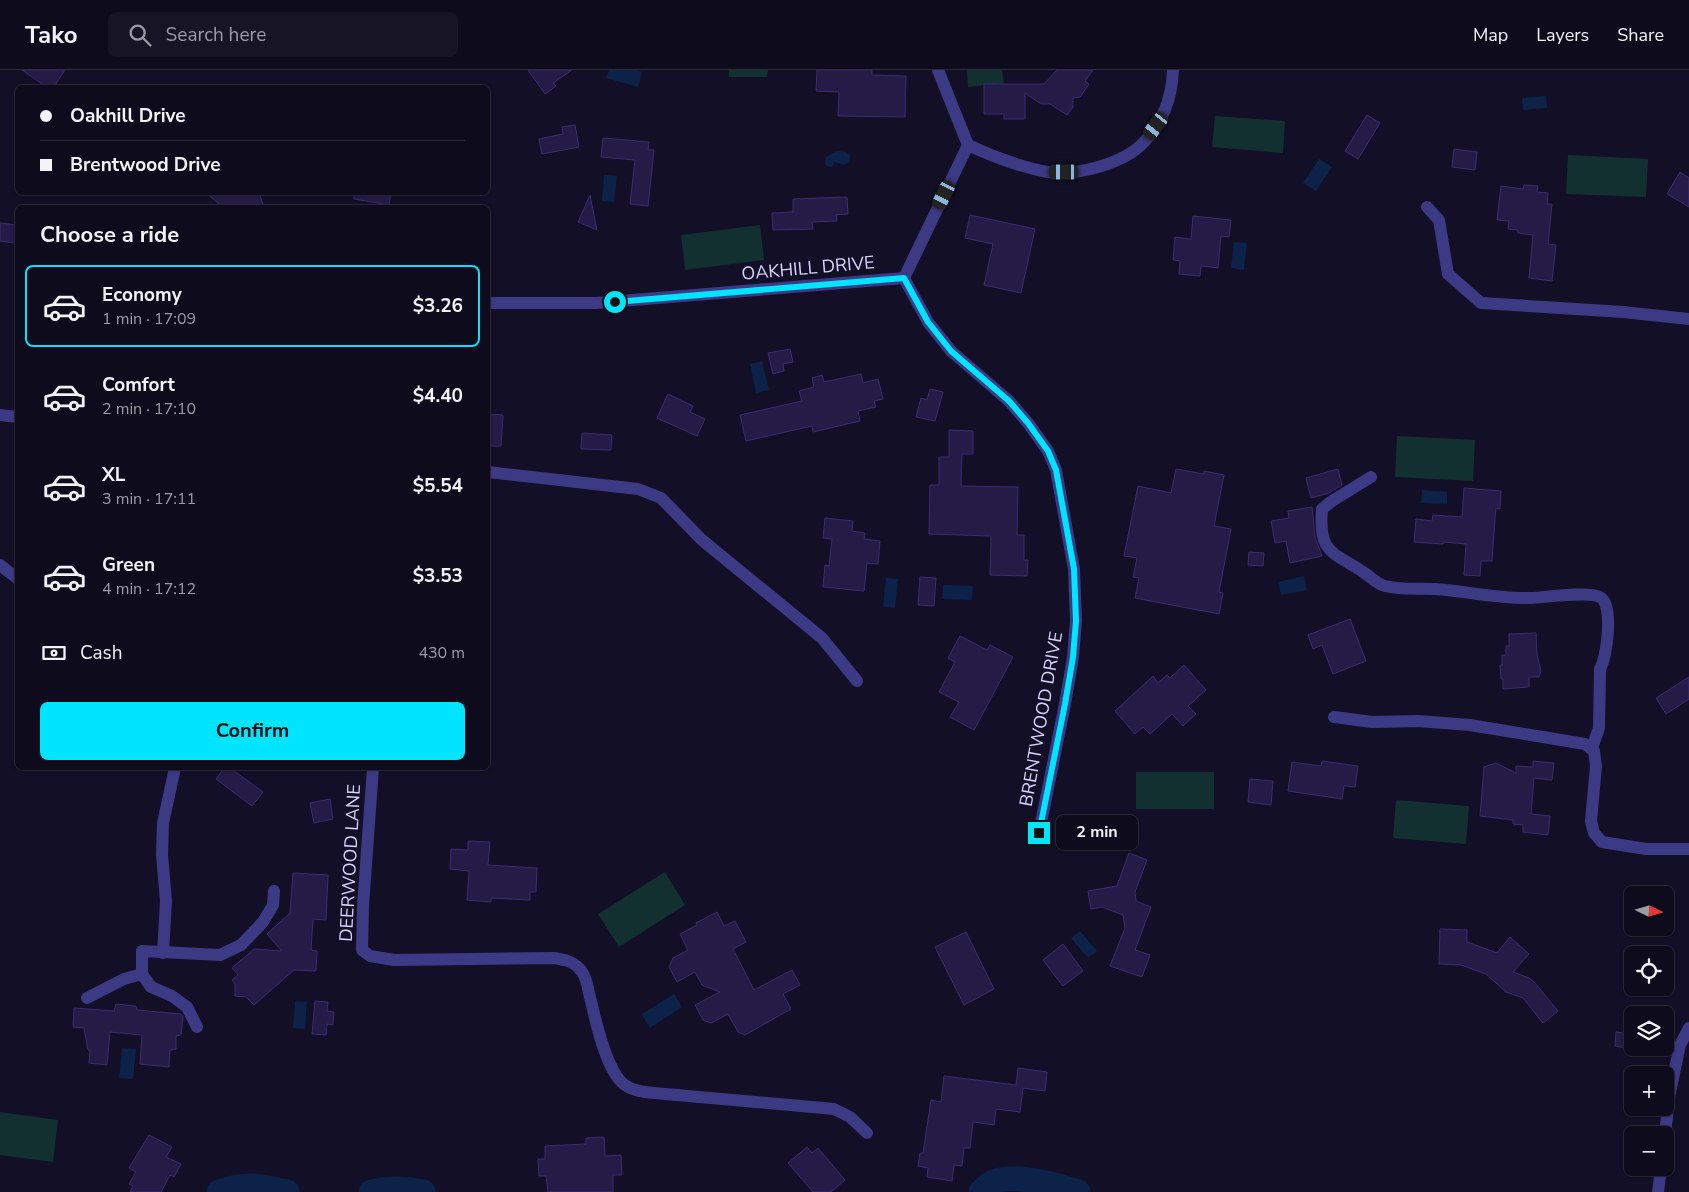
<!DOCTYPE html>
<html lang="en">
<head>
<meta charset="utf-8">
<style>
	body { margin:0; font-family:"Nunito Sans",sans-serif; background:#171425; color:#f1f3f6; height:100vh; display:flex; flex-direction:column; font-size:19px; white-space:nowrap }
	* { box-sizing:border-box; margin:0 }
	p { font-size:16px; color:#9b9ba3 }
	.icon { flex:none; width:28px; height:28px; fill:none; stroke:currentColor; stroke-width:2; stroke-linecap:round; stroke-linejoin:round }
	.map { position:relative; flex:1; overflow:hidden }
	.side { position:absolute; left:15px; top:135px; width:475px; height:565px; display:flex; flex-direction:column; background:#0e0b1c; border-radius:8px; box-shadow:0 1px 4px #0004,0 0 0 1px #2e2b3b }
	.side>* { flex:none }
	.banner { position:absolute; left:15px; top:15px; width:475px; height:110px; border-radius:8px; box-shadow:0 1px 4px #0004,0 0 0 1px #2e2b3b; display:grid; align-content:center; height:110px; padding:0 25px; background:#0e0b1c }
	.needle { width:32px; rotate:95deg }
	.buttons { position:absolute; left:1624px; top:816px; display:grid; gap:10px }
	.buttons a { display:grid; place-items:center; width:50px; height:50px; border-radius:8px; background:#0e0b1c; box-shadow:0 1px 4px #0004,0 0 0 1px #2e2b3b; font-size:25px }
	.end { position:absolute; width:22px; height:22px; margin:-11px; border:6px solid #00e5ff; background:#111; box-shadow:0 0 0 2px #111 }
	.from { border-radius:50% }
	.bubble { position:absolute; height:35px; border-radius:8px; background:#0e0b1c; box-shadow:0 1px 4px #0004,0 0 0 1px #2e2b3b; font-size:16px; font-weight:700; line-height:35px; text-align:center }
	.car { position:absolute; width:15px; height:30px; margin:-15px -8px; border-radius:6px; box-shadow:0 0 4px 1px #0007; background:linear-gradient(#222 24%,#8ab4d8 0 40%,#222 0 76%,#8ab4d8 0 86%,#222 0) }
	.banner b { display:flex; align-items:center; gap:18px; height:48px; font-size:19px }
	.banner b+b { border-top:1px solid #2e2b3b }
	.banner i { width:12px; height:12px; background:#f1f3f6 }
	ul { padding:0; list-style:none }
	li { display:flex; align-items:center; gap:15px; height:82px; margin:0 10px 8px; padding:0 15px; border:2px solid transparent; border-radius:8px }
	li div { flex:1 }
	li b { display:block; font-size:19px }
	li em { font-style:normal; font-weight:700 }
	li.active { border-color:#00e5ff }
	li>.icon { width:45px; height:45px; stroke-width:1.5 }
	h2 { padding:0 25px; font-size:22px; line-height:60px }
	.pay { display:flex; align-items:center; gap:12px; height:55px; padding:0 25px; font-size:19px }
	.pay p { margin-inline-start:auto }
	.action { display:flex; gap:10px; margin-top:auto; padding:10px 25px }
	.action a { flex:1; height:58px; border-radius:8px; background:#00e5ff; color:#111; font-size:20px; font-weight:700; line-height:58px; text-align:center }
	header { display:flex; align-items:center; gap:30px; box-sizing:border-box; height:70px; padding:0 25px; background:#0e0b1c; border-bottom:1px solid #2e2b3b }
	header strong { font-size:24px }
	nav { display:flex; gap:28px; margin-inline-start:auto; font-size:18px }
	.search { width:350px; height:45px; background:#171425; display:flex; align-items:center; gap:12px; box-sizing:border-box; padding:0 18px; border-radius:8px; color:#9b9ba3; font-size:19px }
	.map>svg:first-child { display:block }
	.green { fill:#12302f }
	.water { fill:#0c2248 }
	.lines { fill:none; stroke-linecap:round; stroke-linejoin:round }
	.river { stroke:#0c2248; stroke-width:25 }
	.building { fill:#241b47; stroke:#3b2d73 }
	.minor { stroke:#3d3a85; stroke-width:12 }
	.route { stroke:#00e5ff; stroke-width:6 }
	.labels { text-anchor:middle; stroke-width:4; stroke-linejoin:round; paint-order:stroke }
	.street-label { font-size:18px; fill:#d9d4ff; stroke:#130f26 }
</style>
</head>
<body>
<header>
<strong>Tako</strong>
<div class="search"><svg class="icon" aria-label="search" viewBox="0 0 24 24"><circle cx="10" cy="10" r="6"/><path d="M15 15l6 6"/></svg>Search here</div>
<nav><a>Map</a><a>Layers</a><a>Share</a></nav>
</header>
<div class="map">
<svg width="1689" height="1122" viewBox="0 0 1689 1122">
	<rect width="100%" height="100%" fill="#130f26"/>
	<g class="green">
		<polygon points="729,0 768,0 767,7 729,7"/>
		<polygon points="967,0 1002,0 1004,13 968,17"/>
		<polygon points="1215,46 1285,51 1283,83 1212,77"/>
		<polygon points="1568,85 1648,89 1646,127 1566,124"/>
		<polygon points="760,155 764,190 685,200 681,165"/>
		<polygon points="1397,366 1475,370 1473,411 1395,407"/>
		<rect x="1136" y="702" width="78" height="37"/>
		<polygon points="1396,730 1469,736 1466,774 1393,768"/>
		<polygon points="665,802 685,835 619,877 598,844"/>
		<polygon points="0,1042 58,1050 53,1092 0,1085"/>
	</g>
	<g class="water">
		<polygon points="609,0 636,0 642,2 638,17 606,8"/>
		<polygon points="1546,26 1547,38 1523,40 1522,28"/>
		<polygon points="837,81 846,82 850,85 850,92 844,95 834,92 832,97 826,96 825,92 826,87"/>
		<polygon points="1319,89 1332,97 1316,121 1303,113"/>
		<polygon points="604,105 617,106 614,132 602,131"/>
		<polygon points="1234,172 1247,173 1244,200 1231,198"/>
		<polygon points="762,291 769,320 756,323 750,294"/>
		<polygon points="1422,420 1447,422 1447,434 1421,433"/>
		<polygon points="1304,506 1307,520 1281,525 1278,512"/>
		<polygon points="886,508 898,509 895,538 883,537"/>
		<polygon points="943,515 973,516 972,530 942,529"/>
		<polygon points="1080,861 1097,881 1088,888 1071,868"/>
		<polygon points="674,924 682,937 650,958 642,944"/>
		<polygon points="295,931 307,932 305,959 293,958"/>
		<polygon points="122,978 136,979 133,1009 119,1008"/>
	</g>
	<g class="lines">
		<g class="river">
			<path d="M219 1122C247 1112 258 1116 287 1122"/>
			<path d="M371 1122C389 1118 405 1118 423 1122"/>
			<path d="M981 1122C984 1119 987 1116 990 1114 1008 1101 1058 1115 1078 1122"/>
		</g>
	</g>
	<g class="building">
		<polygon points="22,0 65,0 53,18 48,18"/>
		<polygon points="528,0 572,0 553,13 556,16 545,24"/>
		<polygon points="817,0 872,0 872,5 906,6 905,47 838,46 839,22 816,21"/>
		<polygon points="1057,0 1093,0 1085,11 1089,14 1080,27 1073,28 1073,37 1067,45 1050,34 1041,34 1025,23 1025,49 1004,49 1004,44 984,44 984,14 1044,14"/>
		<polygon points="1367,45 1380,53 1358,89 1345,81"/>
		<polygon points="575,55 579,77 542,84 539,69 563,64 562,57"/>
		<polygon points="603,68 649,72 648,80 654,80 648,136 630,134 635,90 601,87"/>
		<polygon points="1454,79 1477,82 1475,100 1452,97"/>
		<polygon points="1680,102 1689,108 1689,137 1667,124"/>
		<polygon points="1524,115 1538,116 1537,122 1548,123 1547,134 1552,134 1548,174 1556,175 1552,211 1529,208 1533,165 1518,163 1518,160 1508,159 1509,151 1497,150 1501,116 1523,119"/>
		<polygon points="205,122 259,122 264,138 224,138"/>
		<polygon points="354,122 391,122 389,135 354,129"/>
		<polygon points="590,125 597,160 578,152"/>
		<polygon points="847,127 848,144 836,145 837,151 812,152 813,159 773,160 772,143 793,142 793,129"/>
		<polygon points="970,145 1035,159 1021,223 984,215 993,174 965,168"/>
		<polygon points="1193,146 1231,150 1229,167 1221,166 1218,198 1201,196 1200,206 1179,204 1180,191 1173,190 1175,167 1191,169"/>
		<polygon points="0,153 17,155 14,173 0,171"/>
		<polygon points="790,279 793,292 783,294 784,301 773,304 768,283"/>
		<polygon points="861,304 863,313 878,309 883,329 874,331 876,337 858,341 860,351 813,362 812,356 746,371 740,345 802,331 799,321 814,317 812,308 822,305 824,312"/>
		<polygon points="930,319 943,322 935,351 916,347 921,328 927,330"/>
		<polygon points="668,324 693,336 690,342 705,349 697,366 657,348"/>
		<polygon points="488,344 503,345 501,376 488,376"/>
		<polygon points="949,360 973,361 973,384 962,384 961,416 1018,417 1017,465 1024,465 1024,490 1028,490 1027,506 990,505 991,466 929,464 930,415 939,415 939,387 949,387"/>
		<polygon points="582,363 612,365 611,380 581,379"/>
		<polygon points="1176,399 1204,404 1204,401 1224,405 1214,456 1231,459 1219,522 1223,523 1219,544 1135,528 1139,508 1133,507 1137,488 1124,486 1138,416 1171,423"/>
		<polygon points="1338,399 1342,415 1329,423 1311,428 1306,408"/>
		<polygon points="1464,418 1501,421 1500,439 1496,438 1495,448 1492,491 1481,491 1480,506 1464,505 1466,474 1444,472 1443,474 1414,472 1416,449 1432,451 1433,445 1462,447"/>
		<polygon points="1312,437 1315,467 1322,486 1290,493 1286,471 1275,473 1271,451 1289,448 1288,441"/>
		<polygon points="825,448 853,451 852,461 865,463 864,469 880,471 878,494 867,493 864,521 823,517 825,495 829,496 832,469 823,468"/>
		<polygon points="1249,482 1264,483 1263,496 1248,495"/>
		<polygon points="920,507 936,508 934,536 918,535"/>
		<polygon points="1350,549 1366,591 1333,604 1322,575 1313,579 1308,565"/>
		<polygon points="1536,563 1537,585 1541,601 1539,607 1529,607 1529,617 1503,619 1503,609 1501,609 1500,595 1502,595 1502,585 1506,585 1506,576 1509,576 1509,564"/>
		<polygon points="960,566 987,580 990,575 1013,587 974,660 950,647 959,632 939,622 955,592 948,588"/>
		<polygon points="1184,595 1206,620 1188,636 1196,644 1183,656 1172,644 1150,664 1143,657 1135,664 1115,641 1153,606 1158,613 1167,605 1170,608"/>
		<polygon points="1689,607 1689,629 1666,644 1656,628"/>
		<polygon points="1322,691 1358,696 1355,717 1344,716 1342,729 1288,721 1292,692 1321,696"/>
		<polygon points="1533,691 1554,693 1552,710 1534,708 1531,744 1550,746 1548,765 1523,762 1523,755 1513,754 1513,750 1480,746 1484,697 1496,693 1516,703 1516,696 1533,697"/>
		<polygon points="224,698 230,698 263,722 252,736 216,709"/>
		<polygon points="1250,709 1273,711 1271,735 1248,732"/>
		<polygon points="330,729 333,749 314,753 310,733"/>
		<polygon points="468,771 490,772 488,795 537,798 536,822 530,822 530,830 491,828 491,832 467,830 469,801 450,799 451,779 468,780"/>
		<polygon points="1129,783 1147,790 1135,822 1136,831 1151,837 1135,880 1150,885 1142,907 1110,896 1125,858 1123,845 1102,837 1091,839 1088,821 1117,816"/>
		<polygon points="293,803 328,805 326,850 313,849 311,880 317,881 316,901 294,900 254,935 246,927 235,926 235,914 232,910 238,905 232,898 254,879 282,881 267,864 290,843"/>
		<polygon points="717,842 724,856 735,851 746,872 733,879 754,920 792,900 800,915 783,924 791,939 745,965 738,962 728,944 711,953 703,950 695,935 720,922 702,915 695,902 677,912 669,897 673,888 688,880 680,864 697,855 696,853"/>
		<polygon points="1440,859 1467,860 1467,872 1497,883 1510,867 1529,884 1513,902 1529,908 1535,913 1558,941 1543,953 1523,928 1506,922 1486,904 1461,895 1439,894"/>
		<polygon points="966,862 994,919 964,935 935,877"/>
		<polygon points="1063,874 1083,901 1063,916 1043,890"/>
		<polygon points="315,931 328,932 327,941 334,942 333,955 327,954 326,965 312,964"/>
		<polygon points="116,934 136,936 137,940 181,944 183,947 181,965 176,966 176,979 170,980 169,997 140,994 142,965 110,962 107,995 89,993 90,981 88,980 84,958 73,957 74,938 114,941"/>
		<polygon points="1616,962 1632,964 1632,979 1615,976"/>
		<polygon points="1018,998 1047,1002 1045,1021 1023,1018 1020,1042 996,1039 994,1055 973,1052 970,1078 964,1078 962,1096 954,1095 952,1111 927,1107 928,1098 918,1096 920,1083 923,1083 931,1030 941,1032 944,1006 1016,1015"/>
		<polygon points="149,1065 172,1077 166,1087 181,1094 174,1107 170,1105 161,1122 130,1122 133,1116 129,1114 136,1102 129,1098"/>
		<polygon points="604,1067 605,1086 621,1085 622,1105 613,1105 613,1122 548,1122 546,1106 539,1106 538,1089 545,1089 545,1076 586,1074 586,1068"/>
		<polygon points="807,1077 812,1083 818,1078 845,1110 831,1122 813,1122 788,1093"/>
	</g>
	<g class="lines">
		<g class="minor">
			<path d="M968 75C994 87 1020 97 1048 102 1076 106 1124 94 1144 72 1163 52 1172 27 1173 0"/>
			<polyline points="1427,137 1439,150 1448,204 1481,233 1623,242 1689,249"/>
			<polyline points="904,208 928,252 951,281 1009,331 1028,353 1048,381 1056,400 1074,499 1076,551 1073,587 1065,634 1039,763"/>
			<polyline points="904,208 968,75 938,0"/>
			<polyline points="488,233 596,233 904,208"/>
			<polyline points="0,345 18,347"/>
			<polyline points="488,402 638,419 661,428 702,470 822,568 857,611"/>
			<path d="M1371 407 1332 431 1322 439C1318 486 1335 482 1366 504 1373 509 1377 514 1385 516 1405 521 1425 517 1446 520 1474 523 1503 529 1532 528 1547 527 1589 521 1600 527 1614 534 1607 588 1600 599L1599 658 1593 675 1590 678"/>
			<polyline points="0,495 18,509"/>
			<polyline points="1334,647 1372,652 1418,651 1470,655 1585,674 1594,681 1596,696 1591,751 1594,763 1602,772 1646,779 1689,779"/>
			<path d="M373 698 363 836 362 880 370 886 394 890 552 888C563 889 575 891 582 902 588 910 588 922 591 931 596 953 607 1003 625 1015 633 1021 644 1022 654 1023L834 1039 850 1047 867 1063"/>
			<polyline points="163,883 166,831 162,785 163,753 175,698"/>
			<polyline points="142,904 151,917 172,926 187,937 197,957"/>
			<polyline points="87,928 124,909 142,904 142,881 220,885 241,875 263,852 273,835 274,821"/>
			<polyline points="1665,1065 1669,1027 1680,975 1689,958"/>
			<polyline points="1658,1122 1661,1098"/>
		</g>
	</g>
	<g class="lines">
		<polyline class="route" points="615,232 904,208 928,252 951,281 1009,331 1028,353 1048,381 1056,400 1074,499 1076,551 1073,587 1065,634 1039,763"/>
	</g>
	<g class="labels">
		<g class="street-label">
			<text transform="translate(808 198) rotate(-5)" y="6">OAKHILL DRIVE</text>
			<text transform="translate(1041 649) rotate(-80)" y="6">BRENTWOOD DRIVE</text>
			<text transform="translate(350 793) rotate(-87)" y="6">DEERWOOD LANE</text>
		</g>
	</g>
</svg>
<div class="buttons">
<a><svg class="needle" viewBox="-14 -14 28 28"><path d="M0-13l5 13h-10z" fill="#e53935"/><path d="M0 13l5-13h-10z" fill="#9b9ba3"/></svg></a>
<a><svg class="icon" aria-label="locate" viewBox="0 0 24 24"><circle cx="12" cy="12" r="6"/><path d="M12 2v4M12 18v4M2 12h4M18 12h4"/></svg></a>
<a><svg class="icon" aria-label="layers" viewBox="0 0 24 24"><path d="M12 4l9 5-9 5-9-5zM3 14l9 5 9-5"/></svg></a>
<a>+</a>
<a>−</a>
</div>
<i class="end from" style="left:615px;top:232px"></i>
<i class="end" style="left:1039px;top:763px"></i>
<div class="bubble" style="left:1056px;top:745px;width:82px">2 min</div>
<i class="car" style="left:1156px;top:56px;rotate:217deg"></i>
<i class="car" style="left:1064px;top:102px;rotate:270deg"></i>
<i class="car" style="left:944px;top:125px;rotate:206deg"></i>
<div class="banner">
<b><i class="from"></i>Oakhill Drive</b>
<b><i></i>Brentwood Drive</b>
</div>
<section class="side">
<h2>Choose a ride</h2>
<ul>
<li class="active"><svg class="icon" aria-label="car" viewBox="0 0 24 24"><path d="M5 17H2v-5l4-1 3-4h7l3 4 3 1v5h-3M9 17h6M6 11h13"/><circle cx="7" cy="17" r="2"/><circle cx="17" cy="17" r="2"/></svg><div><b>Economy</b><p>1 min · 17:09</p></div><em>$3.26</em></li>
<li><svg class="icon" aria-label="car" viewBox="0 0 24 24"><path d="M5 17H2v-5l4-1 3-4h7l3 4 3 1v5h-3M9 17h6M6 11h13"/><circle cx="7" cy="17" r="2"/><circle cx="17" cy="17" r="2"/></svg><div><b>Comfort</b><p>2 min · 17:10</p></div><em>$4.40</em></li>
<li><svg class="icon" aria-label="car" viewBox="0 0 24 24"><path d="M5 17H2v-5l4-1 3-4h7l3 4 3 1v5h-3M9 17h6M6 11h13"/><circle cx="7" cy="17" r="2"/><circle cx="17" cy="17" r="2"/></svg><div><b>XL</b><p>3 min · 17:11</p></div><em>$5.54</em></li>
<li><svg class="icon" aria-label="car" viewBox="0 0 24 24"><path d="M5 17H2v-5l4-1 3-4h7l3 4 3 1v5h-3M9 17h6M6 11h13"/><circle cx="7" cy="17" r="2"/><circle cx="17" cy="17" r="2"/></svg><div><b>Green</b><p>4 min · 17:12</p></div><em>$3.53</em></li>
</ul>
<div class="pay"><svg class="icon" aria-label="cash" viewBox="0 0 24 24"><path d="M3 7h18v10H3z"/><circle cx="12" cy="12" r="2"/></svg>Cash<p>430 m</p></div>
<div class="action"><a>Confirm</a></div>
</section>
</div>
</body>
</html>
